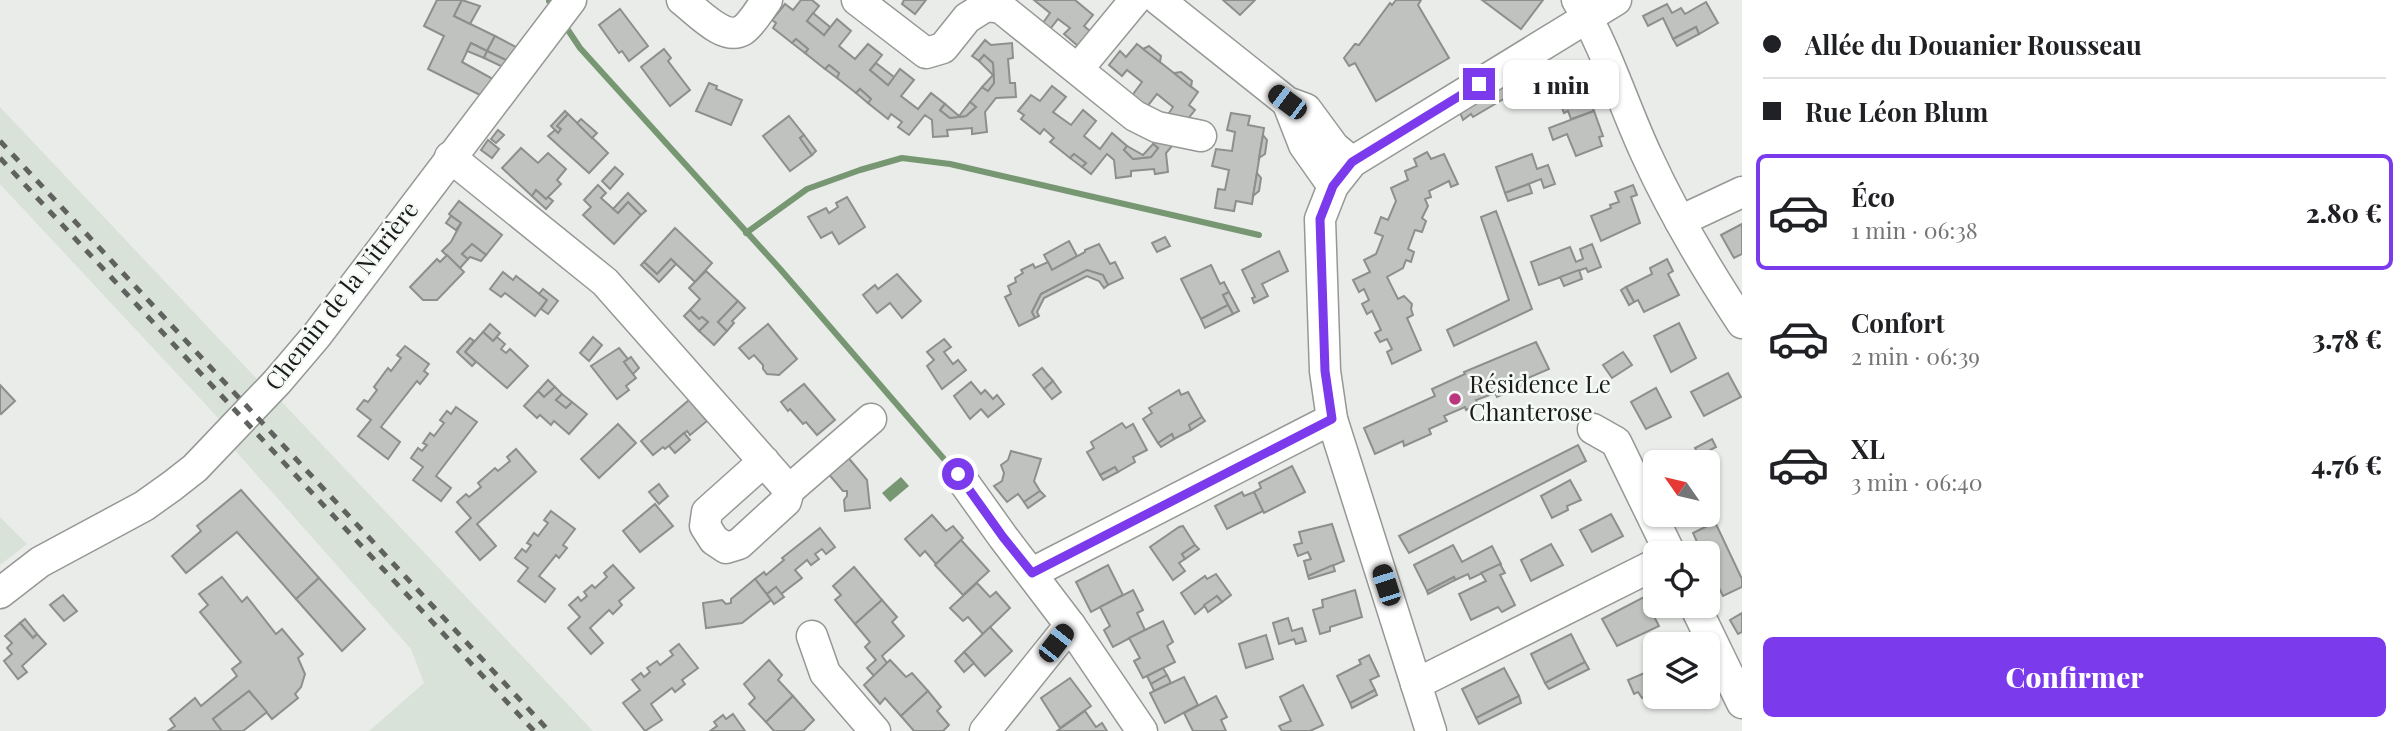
<!DOCTYPE html>
<html lang="fr">
<head>
<meta charset="utf-8">
<style>
	body { margin:0; font-family:"Playfair Display",serif; background:#f2f2f2; color:#202124; height:100vh; display:flex; flex-direction:column; font-size:26px; white-space:nowrap }
	* { box-sizing:border-box; margin:0 }
	p { font-size:23px; color:#757577 }
	.icon { flex:none; width:38px; height:38px; fill:none; stroke:currentColor; stroke-width:2; stroke-linecap:round; stroke-linejoin:round }
	.map { position:relative; flex:1; overflow:hidden }
	.details { display:flex; flex-direction:column; background:#fff; width:665px }
	.details>* { flex:none }
	.top-card { display:grid; align-content:center; height:154px; padding:0 21px; background:#fff }
	.needle { width:46px; rotate:304deg }
	.fabs { position:absolute; left:1643px; top:450px; display:grid; gap:14px }
	.fabs a { display:grid; place-items:center; width:77px; height:77px; border-radius:10px; background:#fff; box-shadow:0 2px 5px #0004; font-size:35px }
	.end { position:absolute; width:32px; height:32px; margin:-16px; border:9px solid #7c3aed; background:#fff; box-shadow:0 0 0 4px #fff }
	.from { border-radius:50% }
	.bubble { position:absolute; height:49px; border-radius:10px; background:#fff; box-shadow:0 2px 5px #0004; font-size:23px; font-weight:800; line-height:49px; text-align:center }
	.car { position:absolute; width:21px; height:42px; margin:-21px -10px; border-radius:9px; box-shadow:0 0 5px 2px #0007; background:linear-gradient(#222 24%,#8ab4d8 0 40%,#222 0 76%,#8ab4d8 0 86%,#222 0) }
	.top-card b { display:flex; align-items:center; gap:24px; height:66px; font-size:26px }
	.top-card b+b { border-top:2px solid #e0e0e0 }
	.top-card i { width:18px; height:18px; background:#202124 }
	ul { padding:0; list-style:none }
	li { display:flex; align-items:center; gap:21px; height:116px; margin:0 14px 10px; padding:0 7px; border:4px solid transparent; border-radius:10px }
	li div { flex:1 }
	li b { display:block; font-size:26px }
	li em { font-style:normal; font-weight:800 }
	li.current { border-color:#7c3aed }
	li>.icon { width:63px; height:63px; stroke-width:1.5 }
	.cta { display:flex; gap:14px; margin-top:auto; padding:14px 21px }
	.cta a { flex:1; height:80px; border-radius:10px; background:#7c3aed; color:#fff; font-size:28px; font-weight:800; line-height:80px; text-align:center }
	main { display:flex; flex:1; min-height:0 }
	.map>svg:first-child { display:block }
	.built { fill:#d9e2d8 }
	.water { fill:#779773 }
	.lines { fill:none; stroke-linecap:round; stroke-linejoin:round }
	.stream { stroke:#779773; stroke-width:6 }
	.building { fill:#bfc2be; stroke:#8c8f8b; stroke-width:2 }
	.minor-casing { stroke:#959894; stroke-width:33 }
	.minor { stroke:#fff; stroke-width:30 }
	.rail { stroke:#60625f; stroke-width:5; stroke-dasharray:9 9; stroke-linecap:butt }
	.route { stroke:#7c3aed; stroke-width:9 }
	.poi-dot { fill:#ba377d; stroke:#f6faf6; stroke-width:2.5 }
	.labels { text-anchor:middle; stroke-width:5; stroke-linejoin:round; paint-order:stroke }
	.street-label { font-size:24px; fill:#1b1c1a; stroke:#f6faf6 }
	.poi-label { font-size:24px; fill:#1b1c1a; stroke:#f6faf6; text-anchor:start }
</style>
</head>
<body>
<main>
<div class="map">
<svg width="1742" height="731" viewBox="0 0 1742 731">
	<rect width="100%" height="100%" fill="#e9ece8"/>
	<g class="built">
		<polygon points="0,107 257,379 222,422 0,184"/>
		<polygon points="279,399 593,731 369,731 424,683 411,649 233,448"/>
		<polygon points="0,517 27,544 0,565"/>
	</g>
	<polygon class="water" points="901,477 909,486 890,502 882,493"/>
	<g class="lines">
		<g class="stream">
			<polyline points="549,0 549,1"/>
			<polyline points="568,30 580,48 781,270 944,459"/>
			<polyline points="746,233 807,189 860,170 902,158 950,164 1259,235"/>
		</g>
	</g>
	<g class="building">
		<polygon points="437,0 462,0 454,16 495,36 487,51 471,43 462,62 493,79 480,95 428,69 444,36 424,26"/>
		<polygon points="462,0 480,6 470,24 454,16"/>
		<polygon points="801,0 812,0 819,6 807,21 824,35 837,19 851,31 839,46 855,59 868,44 882,55 870,70 888,85 900,69 914,80 901,96 918,109 931,93 945,104 940,110 950,118 966,116 976,107 970,102 982,87 988,91 994,83 993,63 984,55 979,61 972,56 985,40 991,45 1012,43 1013,58 1008,59 1010,83 1015,83 1016,97 996,98 985,112 987,132 972,134 972,128 947,130 948,136 933,137 932,120 925,115 909,135 898,127 902,122 891,114 888,119 868,103 871,99 860,89 856,93 837,78 839,73 829,65 825,69 805,53 808,49 796,39 792,43 773,28 776,23 772,20 785,4 793,10"/>
		<polygon points="904,0 926,0 915,14 902,4"/>
		<polygon points="1034,0 1075,0 1093,15 1084,26 1090,31 1078,46 1064,34 1070,28 1058,19 1047,33 1040,27 1050,13"/>
		<polygon points="1223,0 1255,0 1240,15"/>
		<polygon points="1396,0 1421,0 1418,5 1449,58 1376,101 1355,63 1349,66 1344,58 1355,44 1359,45 1390,3 1392,5"/>
		<polygon points="1482,0 1543,0 1521,29"/>
		<polygon points="1706,2 1718,23 1699,34 1696,27 1673,39 1663,18 1648,26 1643,16 1667,4 1672,13 1681,8 1685,14"/>
		<polygon points="620,9 648,46 629,61 622,51 619,53 599,25"/>
		<polygon points="813,13 830,27 824,35 807,21"/>
		<polygon points="1696,27 1699,34 1677,46 1673,39"/>
		<polygon points="495,36 518,48 508,61 487,51"/>
		<polygon points="796,39 808,49 805,53 792,43"/>
		<polygon points="471,43 487,51 484,58 467,51"/>
		<polygon points="1137,44 1198,92 1189,105 1195,110 1183,125 1169,113 1173,107 1157,94 1146,108 1131,97 1142,82 1127,70 1122,76 1109,65 1120,51 1126,57"/>
		<polygon points="1149,46 1161,56 1160,62 1143,49"/>
		<polygon points="664,49 671,58 668,61 690,90 670,106 641,67"/>
		<polygon points="487,51 508,61 503,67 484,58"/>
		<polygon points="984,55 993,63 994,83 988,91 982,87 993,75 979,61"/>
		<polygon points="876,63 894,77 888,85 870,70"/>
		<polygon points="829,65 839,73 837,78 825,69"/>
		<polygon points="1181,72 1192,81 1191,87 1174,73"/>
		<polygon points="1571,74 1584,104 1590,102 1594,111 1571,119 1568,111 1564,113 1552,82"/>
		<polygon points="1516,76 1522,88 1473,117 1471,114 1463,120 1459,110"/>
		<polygon points="709,83 717,86 716,89 742,100 731,125 696,111"/>
		<polygon points="1052,86 1066,97 1053,112 1071,125 1083,110 1096,121 1084,136 1100,149 1112,133 1127,146 1124,150 1133,159 1151,157 1158,148 1153,144 1159,135 1172,146 1166,153 1168,172 1155,174 1154,169 1131,171 1131,176 1116,178 1114,160 1107,154 1091,174 1082,167 1086,163 1074,154 1070,158 1050,142 1054,138 1044,129 1040,134 1021,119 1024,115 1018,111 1031,95 1040,101"/>
		<polygon points="1585,87 1590,102 1584,104 1578,89"/>
		<polygon points="860,89 871,99 868,103 856,93"/>
		<polygon points="970,102 976,107 966,116 950,118 940,110 945,104 959,116"/>
		<polygon points="565,111 568,114 557,126 561,129 558,133 551,126"/>
		<polygon points="1594,111 1603,136 1599,137 1602,146 1576,156 1567,134 1553,140 1549,128"/>
		<polygon points="1231,113 1250,116 1248,125 1264,128 1252,204 1236,201 1234,211 1215,208 1218,189 1225,190 1229,170 1212,166 1216,149 1232,151 1235,132 1227,130"/>
		<polygon points="568,114 608,153 589,173 548,136 555,130 558,133 561,129 557,126"/>
		<polygon points="789,116 804,135 800,138 812,155 790,171 763,136"/>
		<polygon points="581,119 597,133 592,138 577,123"/>
		<polygon points="498,130 504,135 496,143 491,139"/>
		<polygon points="804,135 816,151 812,155 800,138"/>
		<polygon points="1263,135 1267,140 1265,154 1259,158"/>
		<polygon points="488,140 499,149 492,158 481,150"/>
		<polygon points="1153,144 1158,148 1151,157 1133,159 1124,150 1127,146 1143,155"/>
		<polygon points="521,148 538,163 548,153 566,169 557,180 561,184 546,199 536,190 532,196 502,168"/>
		<polygon points="1427,152 1431,159 1444,154 1458,184 1451,187 1449,181 1429,191 1431,197 1425,199 1428,206 1422,218 1426,221 1422,232 1415,230 1408,249 1414,252 1411,262 1406,260 1403,268 1387,277 1398,299 1404,296 1412,304 1411,309 1413,315 1407,318 1421,350 1392,364 1387,352 1392,349 1387,339 1380,342 1375,333 1381,330 1372,311 1367,314 1362,304 1369,300 1364,289 1359,292 1353,280 1370,272 1364,260 1376,254 1383,236 1375,233 1381,217 1388,220 1396,201 1391,188 1408,180 1405,171 1417,166 1414,159"/>
		<polygon points="1074,154 1086,163 1082,167 1070,158"/>
		<polygon points="1532,154 1537,169 1548,165 1555,184 1544,188 1541,179 1505,193 1496,167"/>
		<polygon points="615,167 623,174 610,189 602,181"/>
		<polygon points="1257,173 1261,178 1259,191 1253,196"/>
		<polygon points="1529,184 1532,193 1508,201 1505,193"/>
		<polygon points="598,185 606,193 601,198 618,213 628,202 641,215 614,244 583,215 591,207 584,200"/>
		<polygon points="1633,185 1637,195 1631,197 1640,223 1601,241 1591,216 1611,208 1610,205 1619,202 1615,192"/>
		<polygon points="536,190 546,199 548,197 553,201 546,209 532,196"/>
		<polygon points="628,193 646,211 641,215 628,202 618,213 613,209"/>
		<polygon points="847,197 865,227 839,244 832,232 821,238 808,217 826,208 829,213 838,207 836,203"/>
		<polygon points="459,201 502,235 486,255 472,244 462,254 468,259 460,268 442,251 451,242 461,223 449,214"/>
		<polygon points="1496,211 1532,309 1454,346 1447,330 1509,300 1481,217"/>
		<polygon points="451,216 461,223 456,230 446,223"/>
		<polygon points="1742,224 1742,254 1734,258 1721,235"/>
		<polygon points="675,228 712,263 695,282 671,259 657,274 644,262"/>
		<polygon points="1165,237 1170,246 1157,252 1152,243"/>
		<polygon points="1069,241 1077,256 1052,270 1044,255"/>
		<polygon points="472,244 486,255 481,261 470,257 468,259 462,254"/>
		<polygon points="1099,244 1110,264 1115,262 1123,278 1108,285 1103,275 1087,270 1041,294 1032,312 1035,318 1019,326 1005,297 1011,294 1008,286 1016,282 1015,278 1023,273 1021,270 1033,264 1035,268 1048,262 1052,270 1085,252 1085,250"/>
		<polygon points="1592,244 1601,267 1588,272 1586,268 1539,285 1531,262 1570,247 1576,262 1583,259 1580,249"/>
		<polygon points="1279,251 1288,271 1262,284 1268,296 1254,303 1252,298 1255,297 1242,270"/>
		<polygon points="447,255 464,272 437,300 423,300 410,287 437,259 440,262"/>
		<polygon points="671,259 676,264 659,282 641,265 644,262 657,274"/>
		<polygon points="1667,259 1673,271 1668,274 1679,295 1644,312 1638,300 1634,302 1626,287 1652,274 1650,268"/>
		<polygon points="1211,265 1220,284 1224,282 1229,292 1223,295 1228,305 1201,319 1181,279"/>
		<polygon points="1087,270 1103,275 1108,285 1104,288 1099,281 1087,276 1044,298 1037,312 1039,316 1035,318 1032,312 1041,294"/>
		<polygon points="1579,270 1582,279 1564,286 1560,277"/>
		<polygon points="706,271 738,301 718,322 727,331 714,345 699,331 708,322 702,317 699,319 690,310 700,299 689,288"/>
		<polygon points="503,272 513,280 516,276 547,300 535,316 505,293 501,297 490,289"/>
		<polygon points="897,274 921,301 902,318 890,303 877,313 863,295 875,285 878,289"/>
		<polygon points="1626,287 1634,302 1629,305 1621,290"/>
		<polygon points="543,289 558,301 548,314 541,309 547,300 539,294"/>
		<polygon points="1229,292 1239,311 1233,314 1223,295"/>
		<polygon points="738,301 745,308 732,321 734,323 727,331 718,322"/>
		<polygon points="1228,305 1233,314 1205,328 1201,319"/>
		<polygon points="690,310 699,319 702,317 708,322 699,331 684,316"/>
		<polygon points="1679,323 1696,358 1671,372 1654,336"/>
		<polygon points="490,324 500,333 493,341 483,332"/>
		<polygon points="768,324 797,359 779,375 767,374 763,369 763,365 754,355 749,359 739,348"/>
		<polygon points="483,332 493,341 497,337 505,344 501,349 506,353 510,349 528,366 507,388 465,352"/>
		<polygon points="593,337 602,345 589,361 580,353"/>
		<polygon points="470,338 474,341 465,352 476,362 472,366 457,352"/>
		<polygon points="944,339 951,347 944,352 953,364 958,360 966,370 942,389 927,366 934,360 927,352"/>
		<polygon points="1536,342 1549,369 1521,381 1523,385 1497,397 1495,393 1476,400 1478,404 1466,410 1465,407 1444,416 1447,421 1429,429 1431,434 1404,446 1403,441 1375,454 1364,428 1435,396 1432,389 1465,374 1464,372"/>
		<polygon points="405,346 429,364 424,371 428,374 420,384 417,381 381,427 400,442 388,459 358,436 371,420 357,409 364,400 368,402 377,390 374,387 388,368 391,371 401,358 397,355"/>
		<polygon points="619,348 628,359 624,362 636,378 626,386 629,390 617,399 591,366"/>
		<polygon points="1623,352 1632,365 1612,378 1603,365"/>
		<polygon points="631,357 639,368 633,374 624,362"/>
		<polygon points="1042,368 1053,381 1044,389 1033,375"/>
		<polygon points="1728,373 1741,397 1704,416 1691,392"/>
		<polygon points="548,380 555,387 544,397 538,391"/>
		<polygon points="1053,381 1061,392 1052,399 1044,389"/>
		<polygon points="971,382 981,394 985,390 993,399 997,395 1004,404 988,417 981,409 970,419 954,396"/>
		<polygon points="804,384 835,420 817,435 806,422 803,424 790,409 788,411 781,402"/>
		<polygon points="0,385 15,401 1,414 0,413"/>
		<polygon points="555,387 562,394 556,400 566,408 572,402 587,414 569,434 554,421 551,425 540,415 537,418 524,406 538,391 544,397"/>
		<polygon points="1656,388 1671,417 1646,429 1631,402"/>
		<polygon points="1179,390 1181,395 1188,392 1202,417 1189,425 1191,430 1174,439 1172,434 1158,443 1143,419 1152,413 1149,408"/>
		<polygon points="562,394 572,402 566,408 556,400"/>
		<polygon points="689,400 707,421 690,435 687,431 665,449 663,447 653,455 641,441"/>
		<polygon points="456,407 477,422 436,476 451,488 441,501 413,480 423,467 411,458 418,448 422,451 427,445 423,443 430,433 434,436 444,423 440,420 447,411 451,414"/>
		<polygon points="1202,417 1205,421 1191,430 1189,425"/>
		<polygon points="1122,423 1126,428 1133,424 1147,450 1133,457 1135,462 1118,472 1115,467 1100,475 1087,452 1094,448 1091,442"/>
		<polygon points="618,424 636,443 599,478 581,459"/>
		<polygon points="684,433 690,440 675,453 669,446"/>
		<polygon points="1172,434 1174,439 1161,447 1158,443"/>
		<polygon points="1712,439 1716,447 1699,456 1695,448"/>
		<polygon points="1578,445 1586,461 1409,553 1399,536"/>
		<polygon points="516,449 536,472 477,524 496,546 480,560 456,532 471,518 457,502 466,494 469,497 481,487 478,483 495,468 498,471 510,461 507,457"/>
		<polygon points="1011,451 1041,459 1034,481 1040,491 1024,502 1018,494 1007,502 994,486 1002,481 1004,473 1001,465 1008,460"/>
		<polygon points="846,455 867,480 870,508 845,511 844,500 847,496 847,491 843,491 826,471"/>
		<polygon points="1292,466 1305,492 1264,513 1254,492 1261,488 1259,483"/>
		<polygon points="1115,467 1118,472 1103,480 1100,475"/>
		<polygon points="1570,480 1581,500 1567,506 1568,510 1552,518 1541,496"/>
		<polygon points="659,484 668,496 659,504 649,492"/>
		<polygon points="241,490 319,578 296,599 237,532 186,573 172,556 201,531 197,526"/>
		<polygon points="1040,491 1045,496 1028,508 1024,502"/>
		<polygon points="1242,492 1244,496 1254,492 1263,511 1227,529 1215,506"/>
		<polygon points="655,504 673,526 640,552 623,531"/>
		<polygon points="551,511 575,529 563,545 567,548 559,558 556,555 539,576 555,589 545,602 518,581 528,568 515,558 522,549 526,552 531,545 527,543 534,533 538,536 548,523 544,520"/>
		<polygon points="1611,514 1623,536 1592,552 1580,530"/>
		<polygon points="932,515 946,531 953,526 963,538 936,564 925,551 920,556 905,539"/>
		<polygon points="1715,522 1742,579 1742,587 1723,596 1712,574 1717,572 1708,553 1702,553 1693,533"/>
		<polygon points="1332,524 1344,561 1308,576 1304,561 1311,559 1308,552 1298,556 1294,545 1302,543 1299,532"/>
		<polygon points="1183,526 1195,545 1182,554 1185,559 1179,563 1185,571 1173,580 1150,547 1179,527"/>
		<polygon points="820,528 835,547 826,554 822,549 815,554 819,559 811,565 807,560 795,570 802,578 781,594 776,587 767,594 755,579 764,572 766,575 784,560 782,558"/>
		<polygon points="961,540 989,571 963,595 935,565"/>
		<polygon points="1551,544 1563,565 1531,581 1521,560"/>
		<polygon points="1195,545 1199,549 1185,559 1182,554"/>
		<polygon points="1453,545 1462,562 1492,546 1501,564 1470,579 1468,574 1455,580 1454,577 1427,591 1414,565"/>
		<polygon points="1500,564 1505,573 1500,575 1515,605 1502,612 1498,607 1471,620 1459,594 1486,581 1481,573"/>
		<polygon points="613,565 634,588 619,601 622,605 613,614 609,610 590,628 603,643 591,654 568,628 580,617 569,605 578,597 581,601 587,596 584,592 592,585 595,588 607,577 604,573"/>
		<polygon points="1108,565 1123,595 1091,612 1076,582"/>
		<polygon points="1333,565 1335,571 1309,579 1308,576"/>
		<polygon points="854,567 882,600 855,624 835,600 841,595 833,586"/>
		<polygon points="1216,574 1231,595 1222,602 1217,596 1195,614 1181,593 1205,576 1207,579"/>
		<polygon points="222,577 242,602 247,597 276,634 282,629 303,654 298,658 305,674 301,687 295,694 298,698 272,719 249,691 213,719 222,731 168,731 175,726 170,719 195,698 201,706 237,676 232,669 241,662 200,612 208,605 199,594"/>
		<polygon points="1454,577 1455,580 1428,594 1427,591"/>
		<polygon points="319,578 365,629 342,651 296,599"/>
		<polygon points="755,579 771,600 742,623 706,628 703,603 722,600 726,604 731,603 731,599"/>
		<polygon points="977,583 990,597 996,592 1010,608 983,634 968,617 963,621 950,608"/>
		<polygon points="776,587 784,597 774,604 767,594"/>
		<polygon points="1133,590 1143,610 1137,613 1145,630 1113,647 1104,630 1110,626 1100,607"/>
		<polygon points="1355,590 1362,617 1330,627 1330,631 1320,634 1313,610 1323,607 1322,600"/>
		<polygon points="63,595 77,611 64,621 50,605"/>
		<polygon points="1217,596 1222,602 1208,612 1204,605"/>
		<polygon points="1644,597 1659,626 1617,646 1602,619"/>
		<polygon points="882,600 897,617 892,622 904,636 882,656 887,663 874,676 867,668 876,660 865,647 870,642 855,624"/>
		<polygon points="1742,613 1742,632 1738,634 1730,620"/>
		<polygon points="1288,618 1292,631 1302,628 1306,641 1296,644 1294,639 1279,644 1273,623"/>
		<polygon points="25,619 37,634 33,638 20,623"/>
		<polygon points="1163,621 1173,642 1167,646 1175,662 1143,678 1134,661 1140,658 1129,638"/>
		<polygon points="20,623 33,638 37,634 46,644 22,666 27,672 18,679 4,661 12,654 7,648 12,643 5,636"/>
		<polygon points="990,627 1012,651 985,676 964,652"/>
		<polygon points="1571,634 1585,662 1545,683 1531,654"/>
		<polygon points="1266,635 1273,659 1246,668 1239,644"/>
		<polygon points="679,644 698,668 682,680 685,684 675,692 672,688 651,704 662,720 645,731 623,703 640,690 632,680 641,673 644,677 650,672 647,668 657,661 660,665 673,655 670,651"/>
		<polygon points="964,652 974,663 964,672 955,661"/>
		<polygon points="1369,655 1379,676 1370,680 1375,690 1350,703 1337,676 1361,664 1359,660"/>
		<polygon points="769,660 782,675 778,680 793,696 766,722 749,704 755,698 744,684"/>
		<polygon points="890,660 906,677 912,673 928,691 901,716 885,698 880,704 864,685"/>
		<polygon points="1585,662 1589,669 1549,689 1545,683"/>
		<polygon points="1163,668 1167,675 1151,684 1147,676"/>
		<polygon points="1504,668 1519,696 1476,718 1462,689"/>
		<polygon points="1656,668 1656,691 1642,698 1638,692 1634,694 1628,680"/>
		<polygon points="1167,675 1171,683 1154,691 1151,684"/>
		<polygon points="1184,677 1198,705 1165,723 1150,693"/>
		<polygon points="1070,678 1091,706 1060,728 1041,698"/>
		<polygon points="1303,685 1323,725 1310,731 1282,731 1279,726 1291,721 1280,697"/>
		<polygon points="1375,690 1377,695 1352,708 1350,703"/>
		<polygon points="249,691 267,712 243,731 222,731 213,719"/>
		<polygon points="928,691 941,707 937,711 949,725 943,731 914,731 901,716"/>
		<polygon points="793,696 814,720 803,731 774,731 766,722"/>
		<polygon points="1216,696 1227,717 1221,720 1226,731 1193,731 1184,713"/>
		<polygon points="1519,696 1521,703 1479,724 1476,718"/>
		<polygon points="1085,711 1096,727 1102,723 1107,731 1057,731"/>
		<polygon points="733,714 745,731 710,731 717,726 714,722 723,715 726,719"/>
	</g>
	<g class="lines">
		<defs>
			<g id="minor">
				<path d="M682 0C697 11 724 42 743 30 752 24 760 9 767 0"/>
				<polyline points="857,0 926,53 943,48 967,18 986,6 1001,8 1135,116 1157,127 1201,136"/>
				<polyline points="1159,0 1287,102 1306,109 1334,147 1352,162"/>
				<path d="M1577 0C1607 49 1623 105 1647 156 1674 215 1707 270 1742 323"/>
				<polyline points="1078,69 1135,0"/>
				<polyline points="1288,104 1304,145 1333,186"/>
				<polyline points="450,157 605,282 789,490 786,501 739,544 726,548 714,540 705,526 707,512 764,461"/>
				<polyline points="1680,221 1742,192"/>
				<polyline points="1593,429 1616,442 1670,553"/>
				<polyline points="958,474 1003,537 1070,625 1142,731"/>
				<polyline points="789,490 871,419"/>
				<polyline points="1032,573 1332,419"/>
				<polyline points="0,593 40,562 144,506 172,486 195,468 277,382 317,335 571,0"/>
				<polyline points="1695,606 1742,703"/>
				<polyline points="812,636 825,673 875,731"/>
				<polyline points="1416,684 1656,564"/>
				<polyline points="985,731 1070,625"/>
				<polyline points="1431,731 1332,419 1325,371 1320,219 1333,186 1352,162 1616,0"/>
			</g>
		</defs>
		<use href="#minor" class="minor-casing"/>
		<use href="#minor" class="minor"/>
		<g class="rail">
			<polyline points="0,141 549,731"/>
			<polyline points="0,158 534,731"/>
		</g>
	</g>
	<g class="lines">
		<polyline class="route" points="958,474 1003,537 1032,573 1332,419 1325,371 1320,219 1333,186 1352,162 1479,84"/>
	</g>
	<circle class="poi-dot" cx="1455" cy="399" r="7"/>
	<g class="labels">
		<g class="street-label">
			<text transform="translate(342 296) rotate(-52)" y="8">Chemin de la Nitrière</text>
		</g>
		<g class="poi-label">
			<text x="1469" y="393">Résidence Le<tspan x="1469" dy="28">Chanterose</tspan></text>
		</g>
	</g>
</svg>
<div class="fabs">
<a><svg class="needle" viewBox="-14 -14 28 28"><path d="M0-13l5 13h-10z" fill="#e53935"/><path d="M0 13l5-13h-10z" fill="#757577"/></svg></a>
<a><svg class="icon" aria-label="locate" viewBox="0 0 24 24"><circle cx="12" cy="12" r="6"/><path d="M12 2v4M12 18v4M2 12h4M18 12h4"/></svg></a>
<a><svg class="icon" aria-label="layers" viewBox="0 0 24 24"><path d="M12 4l9 5-9 5-9-5zM3 14l9 5 9-5"/></svg></a>
</div>
<i class="end from" style="left:958px;top:474px"></i>
<i class="end" style="left:1479px;top:84px"></i>
<div class="bubble" style="left:1503px;top:60px;width:116px">1 min</div>
<i class="car" style="left:1287px;top:102px;rotate:307deg"></i>
<i class="car" style="left:1386px;top:585px;rotate:342deg"></i>
<i class="car" style="left:1056px;top:643px;rotate:38deg"></i>
</div>
<section class="details">
<div class="top-card">
<b><i class="from"></i>Allée du Douanier Rousseau</b>
<b><i></i>Rue Léon Blum</b>
</div>
<ul>
<li class="current"><svg class="icon" aria-label="car" viewBox="0 0 24 24"><path d="M5 17H2v-5l4-1 3-4h7l3 4 3 1v5h-3M9 17h6M6 11h13"/><circle cx="7" cy="17" r="2"/><circle cx="17" cy="17" r="2"/></svg><div><b>Éco</b><p>1 min · 06:38</p></div><em>2.80 €</em></li>
<li><svg class="icon" aria-label="car" viewBox="0 0 24 24"><path d="M5 17H2v-5l4-1 3-4h7l3 4 3 1v5h-3M9 17h6M6 11h13"/><circle cx="7" cy="17" r="2"/><circle cx="17" cy="17" r="2"/></svg><div><b>Confort</b><p>2 min · 06:39</p></div><em>3.78 €</em></li>
<li><svg class="icon" aria-label="car" viewBox="0 0 24 24"><path d="M5 17H2v-5l4-1 3-4h7l3 4 3 1v5h-3M9 17h6M6 11h13"/><circle cx="7" cy="17" r="2"/><circle cx="17" cy="17" r="2"/></svg><div><b>XL</b><p>3 min · 06:40</p></div><em>4.76 €</em></li>
</ul>
<div class="cta"><a>Confirmer</a></div>
</section>
</main>
</body>
</html>
